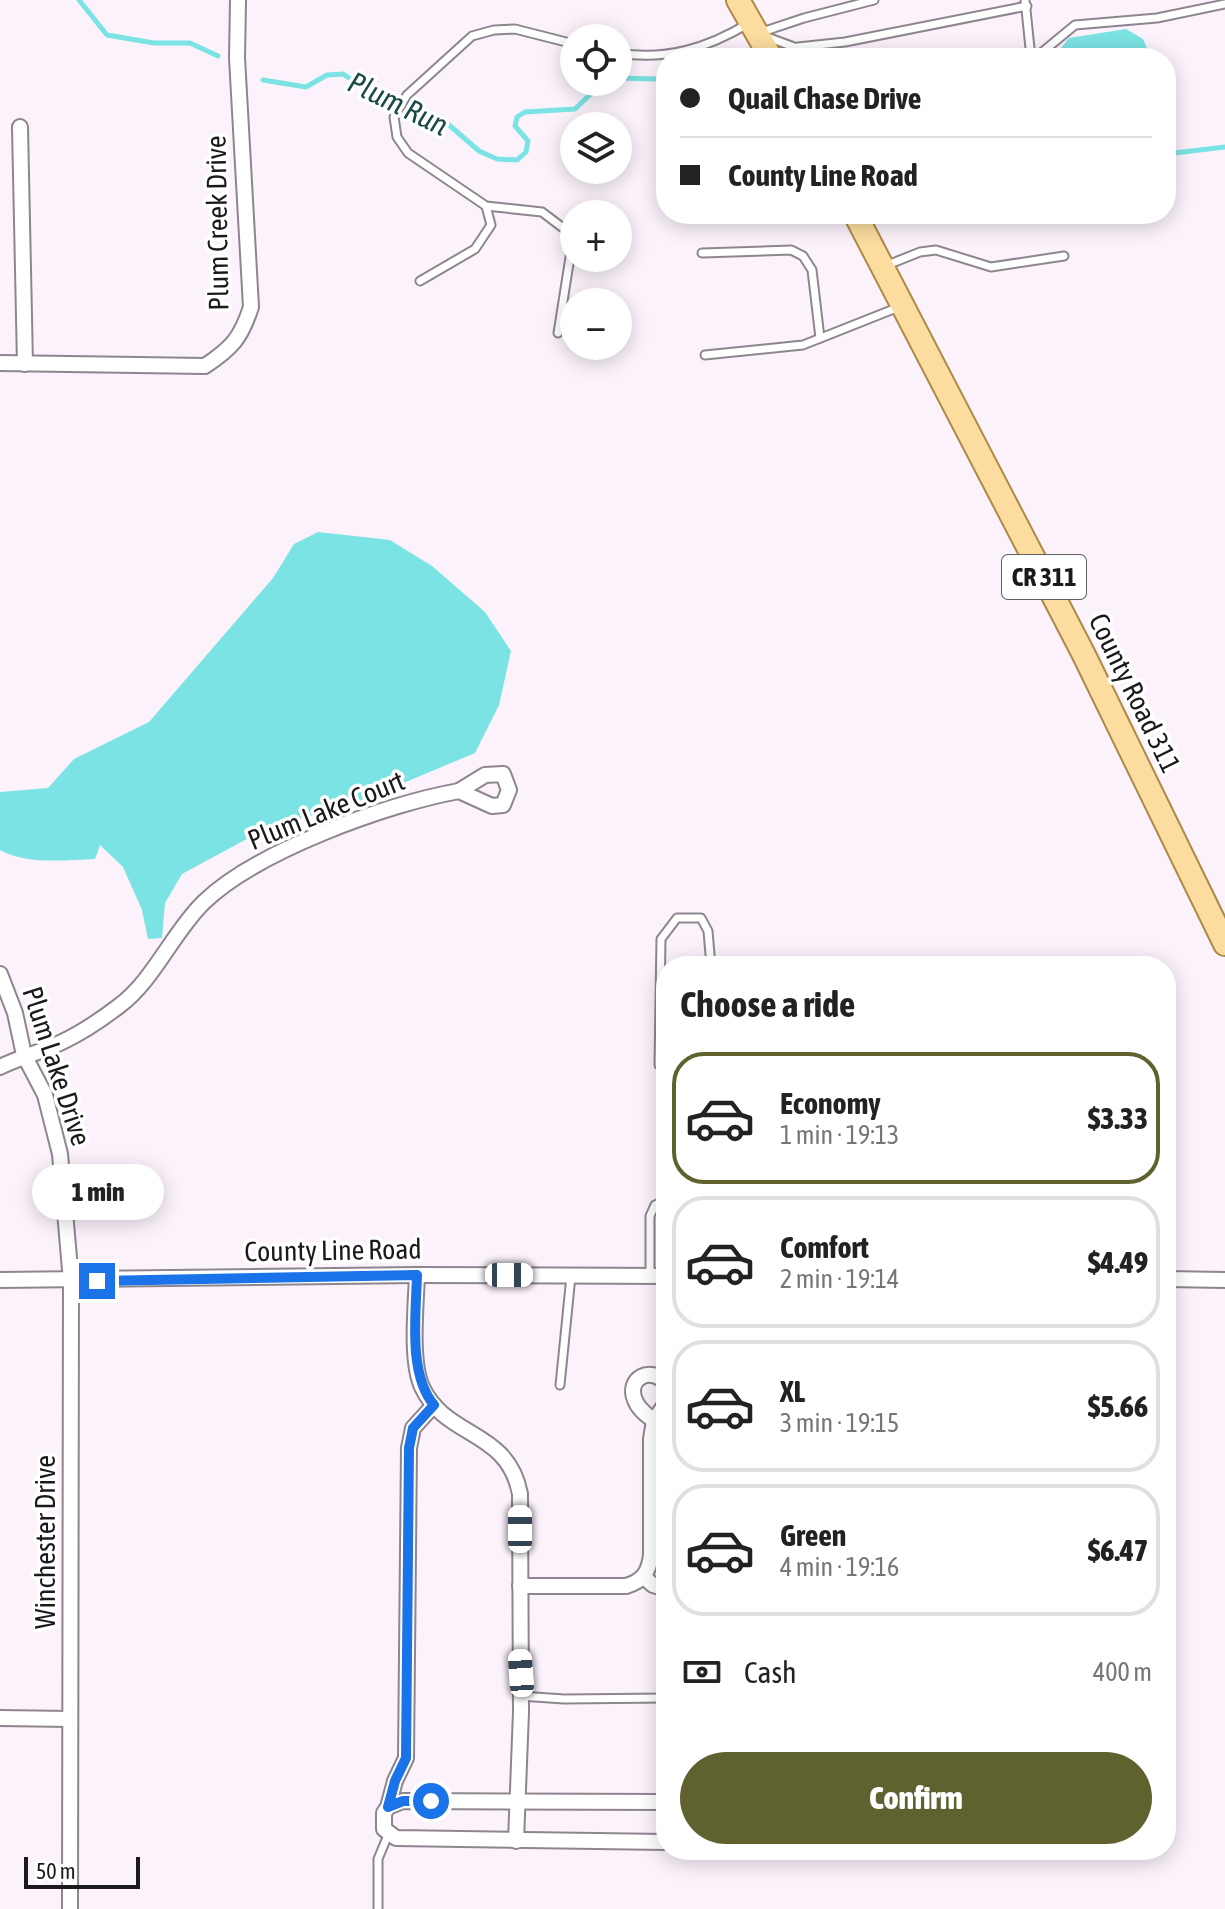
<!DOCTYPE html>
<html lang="en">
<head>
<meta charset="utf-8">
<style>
	body { margin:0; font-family:"Asap Condensed",sans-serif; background:#f2f2f2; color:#222; height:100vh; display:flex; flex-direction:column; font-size:30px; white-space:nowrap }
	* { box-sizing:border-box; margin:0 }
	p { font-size:26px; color:#767676 }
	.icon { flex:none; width:44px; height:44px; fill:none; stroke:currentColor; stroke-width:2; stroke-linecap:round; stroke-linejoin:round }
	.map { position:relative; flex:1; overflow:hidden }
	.sheet { position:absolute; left:656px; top:956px; width:520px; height:904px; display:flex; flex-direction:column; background:#fff; border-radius:32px; box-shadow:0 4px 20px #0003 }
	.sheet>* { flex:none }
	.banner { position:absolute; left:656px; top:48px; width:520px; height:176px; border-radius:32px; box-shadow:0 4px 20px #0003; display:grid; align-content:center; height:176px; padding:0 24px; background:#fff }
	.buttons { position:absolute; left:560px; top:24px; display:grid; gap:16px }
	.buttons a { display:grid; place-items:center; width:72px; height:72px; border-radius:50%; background:#fff; box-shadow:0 4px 20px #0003; font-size:40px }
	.scale { position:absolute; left:24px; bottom:20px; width:116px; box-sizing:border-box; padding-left:8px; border:4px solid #1c191c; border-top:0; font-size:22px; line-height:28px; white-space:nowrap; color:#1c191c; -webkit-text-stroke:6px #fff; paint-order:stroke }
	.end { position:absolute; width:36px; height:36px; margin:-18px; border:10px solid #1a73e8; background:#fff; box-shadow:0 0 0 4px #fff }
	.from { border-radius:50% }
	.bubble { position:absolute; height:56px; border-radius:28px; background:#fff; box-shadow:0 4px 20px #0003; font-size:26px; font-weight:800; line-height:56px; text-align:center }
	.car { position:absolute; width:24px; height:48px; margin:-24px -12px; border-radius:10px; box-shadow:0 0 6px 2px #0007; background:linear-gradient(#fff 24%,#345 0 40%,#fff 0 76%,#345 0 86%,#fff 0) }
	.banner b { display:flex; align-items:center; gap:28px; height:76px; font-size:30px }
	.banner b+b { border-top:2px solid #e0e0e0 }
	.banner i { width:20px; height:20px; background:#222 }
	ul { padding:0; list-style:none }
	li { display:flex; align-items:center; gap:24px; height:132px; margin:0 16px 12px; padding:0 8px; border:4px solid #e0e0e0; border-radius:32px }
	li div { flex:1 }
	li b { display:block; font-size:30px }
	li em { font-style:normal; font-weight:800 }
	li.current { border-color:#5f622f }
	li>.icon { width:72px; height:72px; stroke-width:1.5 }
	h2 { padding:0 24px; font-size:36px; line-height:96px }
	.pay { display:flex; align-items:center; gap:20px; height:88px; padding:0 24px; font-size:30px }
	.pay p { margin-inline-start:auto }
	.cta { display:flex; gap:16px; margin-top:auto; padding:16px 24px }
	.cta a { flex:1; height:92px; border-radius:48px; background:#5f622f; color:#fff; font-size:32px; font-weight:800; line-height:92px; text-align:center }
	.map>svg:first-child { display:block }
	.water { fill:#7be3e3 }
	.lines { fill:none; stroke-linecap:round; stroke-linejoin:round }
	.stream { stroke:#7be3e3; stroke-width:5 }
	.service-casing { stroke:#8e868f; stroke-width:11 }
	.minor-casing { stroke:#8e868f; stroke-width:18 }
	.primary-casing { stroke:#ac8a48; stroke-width:26 }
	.service { stroke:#fff; stroke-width:7 }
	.minor { stroke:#fff; stroke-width:14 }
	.primary { stroke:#fcdd9f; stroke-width:22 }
	.route { stroke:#1a73e8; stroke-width:10 }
	.labels { text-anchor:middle; stroke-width:7; stroke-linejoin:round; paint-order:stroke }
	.shield { fill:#fff; stroke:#605e60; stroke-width:2 }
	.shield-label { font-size:26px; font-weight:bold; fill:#1c191c }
	.street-label { font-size:28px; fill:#1c191c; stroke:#fff }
	.water-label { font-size:30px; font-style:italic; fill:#194949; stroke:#fff }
</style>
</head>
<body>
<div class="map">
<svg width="1225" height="1909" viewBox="0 0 1225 1909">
	<rect width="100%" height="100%" fill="#fbf2fc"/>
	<g class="water">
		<polygon points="1126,29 1143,39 1151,58 1053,58 1069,38"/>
		<path d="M318 532 390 540 432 566 485 612 511 651 499 705 475 753 351 805 269 827 182 874 165 903 162 938 148 939 142 910 123 867 100 845 95 859C64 860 27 865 0 850V792L48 788 74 759 149 722 273 578 294 544Z"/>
	</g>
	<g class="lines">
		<g class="stream">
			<polyline points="79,0 107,35 154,43 190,43 218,56"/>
			<polyline points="618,78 657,79 666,85"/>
			<polyline points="263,80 306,87 327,75 343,74 394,107 440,117 479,151 497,159 517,160 526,152 528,141 515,126 517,117 525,112 575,109 599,86 608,82"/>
			<polyline points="1166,154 1225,147"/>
		</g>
		<defs>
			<g id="service">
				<polyline points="1025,0 1031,58"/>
				<polyline points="759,33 804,18 874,0"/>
				<polyline points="767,37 824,58"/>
				<polyline points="798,47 845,42 1027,6"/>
				<path d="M618 53C666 61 708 48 749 23"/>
				<polyline points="1035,58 1075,25 1157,18 1225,4"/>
				<polyline points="702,253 791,250 803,256 812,270 820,338"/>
				<polyline points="885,266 920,252 936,250 991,267 1064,256"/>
				<polyline points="420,281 475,249 491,225 486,206"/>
				<polyline points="558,333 571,251 571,234 542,212 486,206 408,153 397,137 394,117 407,95 472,36 494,30 515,29 574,44"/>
				<polyline points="705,355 803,345 899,307"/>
				<polyline points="666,1069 659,1065 661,939 677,918 701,918 708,931 711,966"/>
				<polyline points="650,1276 650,1216 655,1205 666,1200"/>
				<polyline points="560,1385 571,1276"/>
				<polyline points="520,1696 564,1699 666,1698"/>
				<polyline points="378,1909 378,1859 388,1835"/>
			</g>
			<g id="minor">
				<polyline points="20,127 25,364"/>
				<path d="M0 363 205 366C232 348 241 338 251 307L237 58 238 0"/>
				<polygon points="503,774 509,790 503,805 492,806 459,791 485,775"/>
				<polyline points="0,974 15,1013 24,1055 45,1095 60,1154 71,1281 70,1909"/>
				<path d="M0 1067C20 1057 42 1052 62 1042 81 1033 102 1019 119 1006 154 980 173 932 204 902 257 851 387 804 459 791"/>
				<path d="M417 1275C416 1304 410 1361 422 1387 446 1439 508 1429 520 1494L521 1712 516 1841"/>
				<polyline points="1166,1279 1225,1280"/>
				<polyline points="0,1280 417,1275 666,1276"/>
				<path d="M666 1383C650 1365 626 1379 635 1400 638 1409 647 1415 654 1421L666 1403"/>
				<polyline points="644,1577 653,1585 666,1589"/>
				<path d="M520 1586H626C643 1581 649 1572 651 1555V1439L654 1421"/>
				<polyline points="0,1718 70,1719"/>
				<polyline points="666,1802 403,1801 388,1807 384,1813 384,1829 396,1838 666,1842"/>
				<polyline points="388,1807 395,1781 406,1758 409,1448 413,1428 434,1405"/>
			</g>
			<g id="primary">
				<polyline points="738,0 771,58"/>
				<polyline points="855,214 1083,653 1225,944"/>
			</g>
		</defs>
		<use href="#service" class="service-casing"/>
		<use href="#minor" class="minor-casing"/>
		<use href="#primary" class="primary-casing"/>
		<use href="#service" class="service"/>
		<use href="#minor" class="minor"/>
		<use href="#primary" class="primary"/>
	</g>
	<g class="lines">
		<path class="route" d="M97 1281 417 1275C416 1314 408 1374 434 1405L413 1428 409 1448 406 1758 395 1781 388 1807 403 1801H431"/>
	</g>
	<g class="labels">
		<rect class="shield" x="1002" y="555" width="84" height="44" rx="6"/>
		<g class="shield-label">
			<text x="1044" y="586">CR 311</text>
		</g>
		<g class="street-label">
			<text transform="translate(217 223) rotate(-91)" y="10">Plum Creek Drive</text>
			<text transform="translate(1135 693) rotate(64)" y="10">County Road 311</text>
			<text transform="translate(326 810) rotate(-22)" y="10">Plum Lake Court</text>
			<text transform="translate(57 1066) rotate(72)" y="10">Plum Lake Drive</text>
			<text transform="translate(333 1250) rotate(-1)" y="10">County Line Road</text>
			<text transform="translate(45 1542) rotate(-90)" y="10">Winchester Drive</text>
		</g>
		<g class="water-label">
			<text transform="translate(398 104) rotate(26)" y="10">Plum Run</text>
		</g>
	</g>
</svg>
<div class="buttons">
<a><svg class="icon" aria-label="locate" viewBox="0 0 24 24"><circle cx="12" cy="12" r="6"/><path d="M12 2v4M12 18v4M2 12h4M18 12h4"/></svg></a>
<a><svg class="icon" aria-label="layers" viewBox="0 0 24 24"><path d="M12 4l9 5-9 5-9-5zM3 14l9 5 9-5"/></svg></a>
<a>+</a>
<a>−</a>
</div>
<div class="scale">50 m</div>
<i class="end from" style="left:431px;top:1801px"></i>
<i class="end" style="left:97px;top:1281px"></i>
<div class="bubble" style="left:32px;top:1164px;width:132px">1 min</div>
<i class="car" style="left:509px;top:1275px;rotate:90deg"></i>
<i class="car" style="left:520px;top:1529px;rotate:0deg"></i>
<i class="car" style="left:521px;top:1673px;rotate:356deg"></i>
<div class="banner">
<b><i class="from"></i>Quail Chase Drive</b>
<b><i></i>County Line Road</b>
</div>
<section class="sheet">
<h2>Choose a ride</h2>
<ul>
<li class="current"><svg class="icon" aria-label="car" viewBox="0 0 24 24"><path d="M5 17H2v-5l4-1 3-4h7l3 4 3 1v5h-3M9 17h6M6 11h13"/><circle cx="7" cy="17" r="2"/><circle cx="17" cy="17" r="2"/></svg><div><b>Economy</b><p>1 min · 19:13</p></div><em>$3.33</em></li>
<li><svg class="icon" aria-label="car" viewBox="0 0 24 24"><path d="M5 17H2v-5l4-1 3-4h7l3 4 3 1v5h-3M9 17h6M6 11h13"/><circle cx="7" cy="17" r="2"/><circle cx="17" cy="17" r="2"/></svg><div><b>Comfort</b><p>2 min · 19:14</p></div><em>$4.49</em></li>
<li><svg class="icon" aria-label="car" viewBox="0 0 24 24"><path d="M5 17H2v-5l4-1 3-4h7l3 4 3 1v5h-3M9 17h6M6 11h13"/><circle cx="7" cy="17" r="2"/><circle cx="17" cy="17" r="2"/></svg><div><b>XL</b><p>3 min · 19:15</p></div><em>$5.66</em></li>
<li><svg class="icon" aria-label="car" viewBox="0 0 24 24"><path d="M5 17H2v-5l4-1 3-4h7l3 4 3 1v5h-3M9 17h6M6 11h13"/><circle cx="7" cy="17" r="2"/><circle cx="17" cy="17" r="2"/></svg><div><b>Green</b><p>4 min · 19:16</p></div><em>$6.47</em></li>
</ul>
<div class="pay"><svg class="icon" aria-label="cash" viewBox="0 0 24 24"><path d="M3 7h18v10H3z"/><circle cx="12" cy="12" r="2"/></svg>Cash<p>400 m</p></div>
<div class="cta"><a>Confirm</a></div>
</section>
</div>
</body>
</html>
